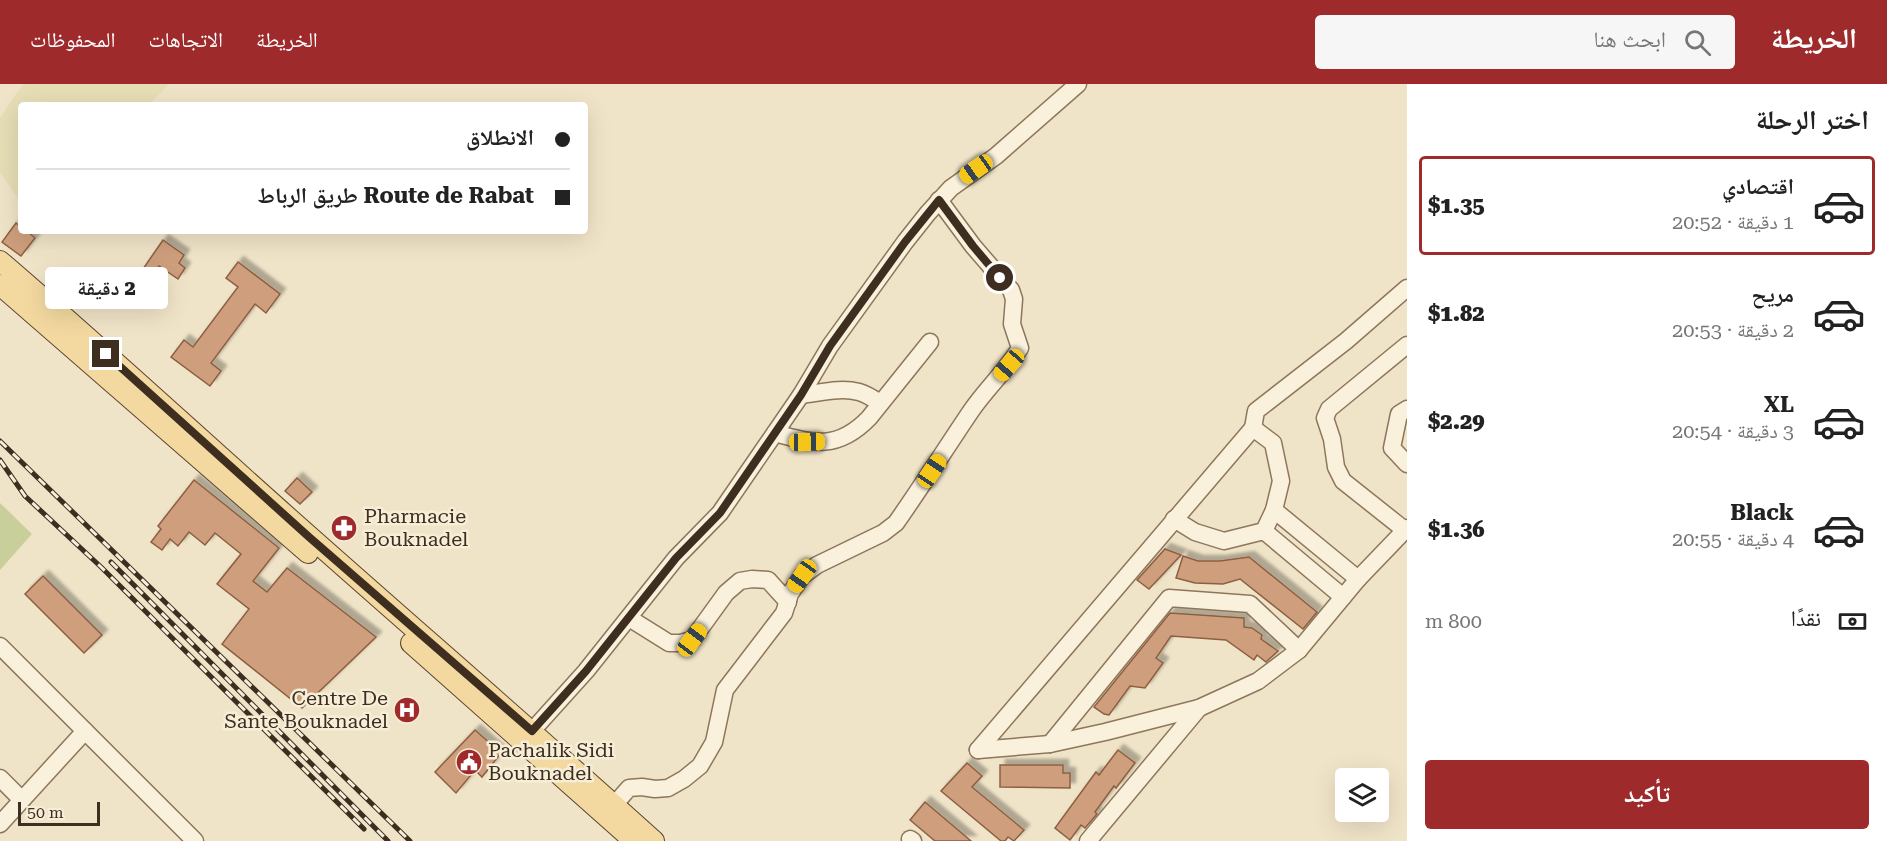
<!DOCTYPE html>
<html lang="ar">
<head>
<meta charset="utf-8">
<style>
	body { margin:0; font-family:"Roboto Serif","Noto Naskh Arabic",serif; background:#f6f6f6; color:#222; direction:rtl; height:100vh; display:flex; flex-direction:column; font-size:22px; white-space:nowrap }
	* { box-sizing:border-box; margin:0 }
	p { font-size:20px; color:#767676 }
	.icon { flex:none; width:33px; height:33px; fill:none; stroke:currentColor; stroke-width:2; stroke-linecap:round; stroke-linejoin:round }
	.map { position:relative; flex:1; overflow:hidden; direction:ltr }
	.panel { display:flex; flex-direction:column; background:#fff; width:480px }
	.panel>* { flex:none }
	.guide { position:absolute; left:18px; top:18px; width:570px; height:132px; border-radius:6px; box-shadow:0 6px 24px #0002; direction:rtl; display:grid; align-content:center; height:132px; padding:0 18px; background:#fff }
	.buttons { position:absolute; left:1335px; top:684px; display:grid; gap:12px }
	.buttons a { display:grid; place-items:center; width:54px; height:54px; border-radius:6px; background:#fff; box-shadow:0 6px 24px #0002; font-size:30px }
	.scale { position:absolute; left:18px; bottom:15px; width:82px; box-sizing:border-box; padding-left:6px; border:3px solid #3d2e20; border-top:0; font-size:16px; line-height:21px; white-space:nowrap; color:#3d2e20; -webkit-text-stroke:4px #f7eed8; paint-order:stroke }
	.end { position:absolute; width:27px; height:27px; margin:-14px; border:8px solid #3d2e20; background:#fff; box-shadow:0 0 0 3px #fff }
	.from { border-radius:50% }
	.bubble { position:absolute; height:42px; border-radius:6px; background:#fff; box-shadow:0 6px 24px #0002; font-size:20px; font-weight:800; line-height:42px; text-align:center; direction:rtl }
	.car { position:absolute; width:18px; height:36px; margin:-18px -9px; border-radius:8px; box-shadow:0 0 4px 2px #0007; background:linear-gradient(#f5c518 24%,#345 0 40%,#f5c518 0 76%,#345 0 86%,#f5c518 0) }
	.guide b { display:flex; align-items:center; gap:21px; height:57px; font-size:22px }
	.guide b+b { border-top:2px solid #e0e0e0 }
	.guide i { width:15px; height:15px; background:#222 }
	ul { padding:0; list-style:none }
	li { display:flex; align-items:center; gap:18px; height:99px; margin:0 12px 9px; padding:0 6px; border:3px solid transparent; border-radius:6px }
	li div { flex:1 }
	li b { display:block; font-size:22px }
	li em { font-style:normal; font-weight:800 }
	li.current { border-color:#9e2a2b }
	li>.icon { width:54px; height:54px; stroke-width:1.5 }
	h2 { padding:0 18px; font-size:27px; line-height:72px }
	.pay { display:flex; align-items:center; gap:15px; height:66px; padding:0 18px; font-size:22px }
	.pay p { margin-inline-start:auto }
	.cta { display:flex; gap:12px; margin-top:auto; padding:12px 18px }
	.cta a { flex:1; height:69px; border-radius:6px; background:#9e2a2b; color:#fff; font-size:24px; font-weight:800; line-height:69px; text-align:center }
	header { display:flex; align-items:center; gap:36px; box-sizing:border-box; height:84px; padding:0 30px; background:#9e2a2b; color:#fff }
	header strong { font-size:28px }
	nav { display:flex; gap:33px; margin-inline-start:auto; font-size:21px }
	.search { width:420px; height:54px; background:#f6f6f6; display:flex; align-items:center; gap:15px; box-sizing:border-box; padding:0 21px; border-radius:6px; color:#767676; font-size:22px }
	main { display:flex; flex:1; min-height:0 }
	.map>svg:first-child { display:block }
	.farmland { fill:#e6deb5 }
	.green { fill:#c9cf9b }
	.building { fill:#cf9f7d; stroke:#8d5f41; stroke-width:1.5; filter:url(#shadow) }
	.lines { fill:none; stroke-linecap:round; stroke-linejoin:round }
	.minor-casing { stroke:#8d765c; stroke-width:19 }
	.major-casing { stroke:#5b4430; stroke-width:22 }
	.minor { stroke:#faf1dc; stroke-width:16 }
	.major { stroke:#f3d9a0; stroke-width:20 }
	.rail-casing { stroke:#3d2e20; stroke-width:5 }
	.rail { stroke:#f7eed8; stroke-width:3; stroke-dasharray:9; stroke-linecap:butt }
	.route { stroke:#3d2e20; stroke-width:8 }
	.labels { text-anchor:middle; stroke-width:5; stroke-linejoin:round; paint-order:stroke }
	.poi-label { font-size:20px; fill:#3d2e20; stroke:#f7eed8; text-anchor:start }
</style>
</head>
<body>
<header>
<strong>الخريطة</strong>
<div class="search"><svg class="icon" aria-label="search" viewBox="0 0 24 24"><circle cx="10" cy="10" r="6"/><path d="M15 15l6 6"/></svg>ابحث هنا</div>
<nav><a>الخريطة</a><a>الاتجاهات</a><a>المحفوظات</a></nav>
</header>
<main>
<section class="panel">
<h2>اختر الرحلة</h2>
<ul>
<li class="current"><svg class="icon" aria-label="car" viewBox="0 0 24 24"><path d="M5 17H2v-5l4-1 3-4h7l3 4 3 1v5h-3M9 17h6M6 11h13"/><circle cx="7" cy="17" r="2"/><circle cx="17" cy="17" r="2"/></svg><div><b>اقتصادي</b><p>1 دقيقة · 20:52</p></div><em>$1.35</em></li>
<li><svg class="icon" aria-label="car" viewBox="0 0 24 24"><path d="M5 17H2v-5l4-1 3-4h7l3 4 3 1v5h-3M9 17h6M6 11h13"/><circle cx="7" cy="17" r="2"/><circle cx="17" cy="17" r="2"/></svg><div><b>مريح</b><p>2 دقيقة · 20:53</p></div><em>$1.82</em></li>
<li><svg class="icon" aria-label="car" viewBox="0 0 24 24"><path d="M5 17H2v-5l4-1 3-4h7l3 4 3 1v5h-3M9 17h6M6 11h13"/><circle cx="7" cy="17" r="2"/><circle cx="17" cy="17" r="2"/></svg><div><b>XL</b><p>3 دقيقة · 20:54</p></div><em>$2.29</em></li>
<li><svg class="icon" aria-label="car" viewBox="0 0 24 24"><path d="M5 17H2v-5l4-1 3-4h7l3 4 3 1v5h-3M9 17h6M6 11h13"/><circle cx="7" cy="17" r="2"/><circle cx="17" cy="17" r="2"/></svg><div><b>Black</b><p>4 دقيقة · 20:55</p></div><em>$1.36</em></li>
</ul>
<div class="pay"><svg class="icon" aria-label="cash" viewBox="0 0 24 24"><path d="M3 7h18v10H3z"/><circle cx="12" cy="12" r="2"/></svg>نقدًا<p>800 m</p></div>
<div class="cta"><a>تأكيد</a></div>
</section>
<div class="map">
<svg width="1407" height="757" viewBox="0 0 1407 757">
	<defs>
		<filter id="shadow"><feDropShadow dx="5.5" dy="-5.5" stdDeviation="1.5" flood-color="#0004"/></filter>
	</defs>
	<rect width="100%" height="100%" fill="#f0e4c8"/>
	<polygon class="farmland" points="23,0 169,0 149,21 21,21 21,118 0,89 0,34"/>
	<polygon class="green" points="0,419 32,450 0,486"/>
	<g class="building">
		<polygon points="16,139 21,143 21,147 27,147 35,154 21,172 2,158"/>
		<polygon points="163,156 184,171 179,179 185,184 178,195 159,182 153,191 143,185"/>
		<polygon points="238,178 280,210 266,229 255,220 211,279 221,287 210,302 171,273 184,256 193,263 238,203 226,194"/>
		<polygon points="297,394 312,408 300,420 285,407"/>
		<polygon points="194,396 279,464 253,497 267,508 287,484 376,553 302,624 222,560 249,525 217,500 241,470 215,449 205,461 189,448 178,462 170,455 162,466 151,458 161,445 158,442"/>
		<polygon points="1165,465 1181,471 1149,505 1137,496"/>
		<polygon points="1183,472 1198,477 1220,477 1249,473 1317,528 1303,545 1240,495 1223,500 1195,499 1176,494"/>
		<polygon points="43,492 102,551 84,569 25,510"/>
		<polygon points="1170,529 1244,534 1244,543 1252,544 1262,551 1261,555 1278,567 1266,578 1257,571 1254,576 1226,556 1171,552 1156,574 1163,579 1145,604 1130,602 1109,631 1104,630 1094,623"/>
		<polygon points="475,646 501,669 482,693 475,686 456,709 435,688"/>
		<polygon points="1118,666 1135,679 1116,704 1114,702 1095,728 1097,730 1085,744 1081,741 1070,756 1055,744 1096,688 1099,691"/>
		<polygon points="967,679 982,692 972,703 1024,746 1014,757 1008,753 1005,757 1001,757 941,707"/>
		<polygon points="1000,681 1063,681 1063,689 1070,689 1070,704 1000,703"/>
		<polygon points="925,718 971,757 935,757 910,736"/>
	</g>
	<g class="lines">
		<defs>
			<g id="minor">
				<path d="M801 311C820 309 840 303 859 308 866 310 874 315 880 319"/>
				<polyline points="1407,325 1399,330 1392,364 1407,380"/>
				<polyline points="1253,344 1256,327 1346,257 1407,204"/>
				<path d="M775 349C814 360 838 366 869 334L930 258"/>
				<polyline points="1174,435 1195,448 1224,457 1264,447 1274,426"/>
				<polyline points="1264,447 1343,513"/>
				<polyline points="1406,447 1343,397 1336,383 1332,355 1325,334 1329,325 1407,261"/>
				<polyline points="629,534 669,559 680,559 692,556 726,509 740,497 752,495 768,496 788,518"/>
				<polyline points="0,562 195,757"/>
				<polyline points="532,647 586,587 676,474 720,429 801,311 830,262 905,158 928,129 951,104 996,72 1078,0"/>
				<polyline points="1050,660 1169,514 1250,520 1299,566"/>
				<polyline points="978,666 1253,344 1273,359 1281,397 1274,426 1358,495"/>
				<polyline points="978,666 1050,660 1105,648 1199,624 1258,597 1299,566 1358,495 1407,444"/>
				<polyline points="0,694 21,715"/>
				<path d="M614 721 629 704 642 703 655 705 668 704 684 695 700 682 714 658 725 606 784 529 790 510 802 492 817 481 883 449 896 439C922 402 946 364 971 327 986 305 1006 287 1020 264L1012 240 1014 215 1011 206 973 162 939 116"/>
				<polyline points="0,740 85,647"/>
				<polyline points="910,755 913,757"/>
				<polyline points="1088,757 1199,624"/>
			</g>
			<g id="major">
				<path d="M0 177C104 266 205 360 308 451 423 553 540 654 654 757"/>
				<polyline points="0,201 308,469"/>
				<polyline points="411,559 634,757"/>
			</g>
		</defs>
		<use href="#minor" class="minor-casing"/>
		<use href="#major" class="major-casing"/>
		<use href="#minor" class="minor"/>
		<use href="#major" class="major"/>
		<defs>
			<g id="rail">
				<polyline points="0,357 410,757"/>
				<polyline points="0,376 25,412 101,483 364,745"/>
				<polyline points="111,478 388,757"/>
			</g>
		</defs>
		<use href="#rail" class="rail-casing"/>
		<use href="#rail" class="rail"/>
	</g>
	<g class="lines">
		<polyline class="route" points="106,270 309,453 532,647 586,587 676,474 720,429 801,311 830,262 905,158 939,116 973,162 1000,194"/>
	</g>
	<defs>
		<symbol id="pharmacy-disc" viewBox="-11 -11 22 22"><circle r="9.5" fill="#9e2a2b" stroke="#f7eed8"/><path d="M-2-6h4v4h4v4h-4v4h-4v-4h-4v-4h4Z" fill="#fff"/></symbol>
		<symbol id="hospital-disc" viewBox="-11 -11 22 22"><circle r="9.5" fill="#9e2a2b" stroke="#f7eed8"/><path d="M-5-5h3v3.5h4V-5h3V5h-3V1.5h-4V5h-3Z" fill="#fff"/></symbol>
		<symbol id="civic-disc" viewBox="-11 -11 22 22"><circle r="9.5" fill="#9e2a2b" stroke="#f7eed8"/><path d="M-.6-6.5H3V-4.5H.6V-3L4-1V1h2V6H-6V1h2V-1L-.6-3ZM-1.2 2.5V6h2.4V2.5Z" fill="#fff"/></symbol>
	</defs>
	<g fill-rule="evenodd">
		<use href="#pharmacy-disc" x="329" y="429" width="30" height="30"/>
		<use href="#hospital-disc" x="392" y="611" width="30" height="30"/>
		<use href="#civic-disc" x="454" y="663" width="30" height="30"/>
	</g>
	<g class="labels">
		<g class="poi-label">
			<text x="364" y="439">Pharmacie<tspan x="364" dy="23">Bouknadel</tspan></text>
			<text x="388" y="621" text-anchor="end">Centre De<tspan x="388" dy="23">Sante Bouknadel</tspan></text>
			<text x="488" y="673">Pachalik Sidi<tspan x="488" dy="23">Bouknadel</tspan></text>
		</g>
	</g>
</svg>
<div class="buttons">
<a><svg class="icon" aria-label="layers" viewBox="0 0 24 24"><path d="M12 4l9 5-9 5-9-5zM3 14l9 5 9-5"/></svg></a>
</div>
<div class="scale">50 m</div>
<i class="end from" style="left:1000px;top:194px"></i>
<i class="end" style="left:106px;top:270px"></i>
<div class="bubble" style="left:45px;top:183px;width:123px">2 دقيقة</div>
<i class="car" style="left:976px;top:85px;rotate:235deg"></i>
<i class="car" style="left:1009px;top:281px;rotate:221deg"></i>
<i class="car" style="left:807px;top:358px;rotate:89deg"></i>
<i class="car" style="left:932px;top:387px;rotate:34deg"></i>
<i class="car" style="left:802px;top:492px;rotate:215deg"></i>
<i class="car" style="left:692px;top:556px;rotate:37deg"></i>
<div class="guide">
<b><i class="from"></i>الانطلاق</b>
<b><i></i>Route de Rabat طريق الرباط</b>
</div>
</div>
</main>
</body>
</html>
